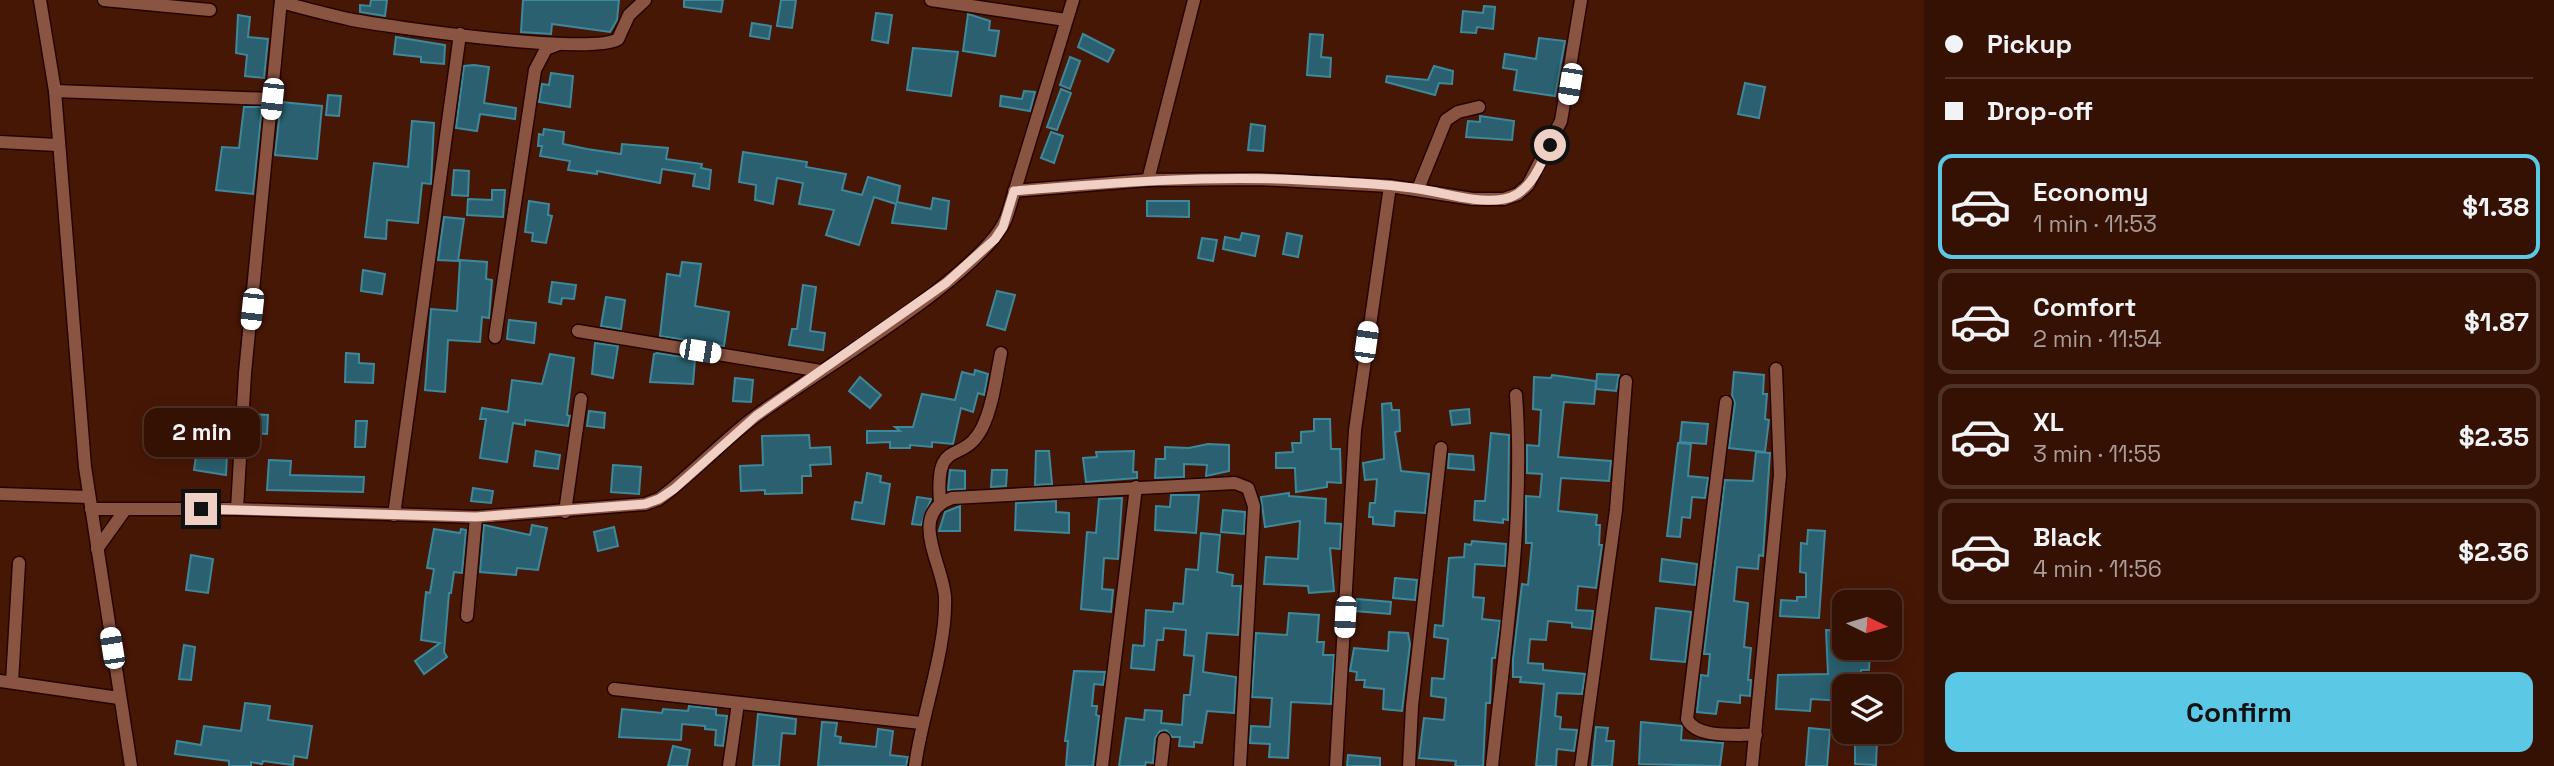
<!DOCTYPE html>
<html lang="en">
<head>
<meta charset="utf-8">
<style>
	body { margin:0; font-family:"Space Grotesk",sans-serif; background:#3d1a0e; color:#f1f3f6; height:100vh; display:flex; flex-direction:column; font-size:26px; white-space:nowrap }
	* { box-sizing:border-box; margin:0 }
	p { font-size:23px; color:#aa9d9a }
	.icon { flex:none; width:38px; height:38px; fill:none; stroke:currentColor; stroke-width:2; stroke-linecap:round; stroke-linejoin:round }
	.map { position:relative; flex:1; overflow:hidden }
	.side { display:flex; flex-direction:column; background:#351104; width:630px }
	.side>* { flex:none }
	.top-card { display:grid; align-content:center; height:154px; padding:0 21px; background:#351104 }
	.needle { width:46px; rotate:95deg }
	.controls { position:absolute; left:1832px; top:590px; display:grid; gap:14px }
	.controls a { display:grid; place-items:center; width:70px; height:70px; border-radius:14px; background:#351104; box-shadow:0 4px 18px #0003,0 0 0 2px #4f3126; font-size:35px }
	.end { position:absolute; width:32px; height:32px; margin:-16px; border:9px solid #f0d0c5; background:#111; box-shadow:0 0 0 4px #111 }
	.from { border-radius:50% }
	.bubble { position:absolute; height:49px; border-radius:14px; background:#351104; box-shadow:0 4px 18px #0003,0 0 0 2px #4f3126; font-size:23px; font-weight:700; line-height:49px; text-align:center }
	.car { position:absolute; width:21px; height:42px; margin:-21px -10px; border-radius:9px; box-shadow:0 0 5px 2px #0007; background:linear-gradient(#fff 24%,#345 0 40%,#fff 0 76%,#345 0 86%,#fff 0) }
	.top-card b { display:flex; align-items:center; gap:24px; height:66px; font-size:26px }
	.top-card b+b { border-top:2px solid #4f3126 }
	.top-card i { width:18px; height:18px; background:#f1f3f6 }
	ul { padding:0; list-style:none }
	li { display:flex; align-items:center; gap:21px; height:105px; margin:0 14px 10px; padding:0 7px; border:4px solid #4f3126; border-radius:14px }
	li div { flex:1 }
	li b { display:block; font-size:26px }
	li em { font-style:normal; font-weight:700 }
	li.active { border-color:#5bc8e6 }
	li>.icon { width:63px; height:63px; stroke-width:1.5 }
	.primary-button { display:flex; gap:14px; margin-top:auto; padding:14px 21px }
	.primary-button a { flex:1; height:80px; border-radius:14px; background:#5bc8e6; color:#111; font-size:28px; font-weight:700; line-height:80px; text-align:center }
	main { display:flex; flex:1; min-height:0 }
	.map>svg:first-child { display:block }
	.building { fill:#2a606f; stroke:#3e889c; stroke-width:2 }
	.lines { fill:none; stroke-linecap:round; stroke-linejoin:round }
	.street-casing { stroke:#260400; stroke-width:15 }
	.street { stroke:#8a5442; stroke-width:12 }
	.route { stroke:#f0d0c5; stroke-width:9 }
</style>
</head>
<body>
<main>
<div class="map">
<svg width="1924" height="766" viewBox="0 0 1924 766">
	<rect width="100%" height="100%" fill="#471706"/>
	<g class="building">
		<polygon points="371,0 387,0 385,16 360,12 360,5 370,6"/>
		<polygon points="523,0 619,0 617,20 610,32 552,24 551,34 521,32"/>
		<polygon points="684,0 723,0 721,12 684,7"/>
		<polygon points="781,0 796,0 792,28 777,26"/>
		<polygon points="1484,6 1495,7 1493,29 1477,27 1476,33 1461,32 1463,11 1483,13"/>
		<polygon points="876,13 892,15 888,43 872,40"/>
		<polygon points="968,14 990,21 989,30 999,31 995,56 963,51"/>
		<polygon points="238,15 250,17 248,37 268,39 264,78 245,76 247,55 236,53"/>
		<polygon points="752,23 771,26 769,39 750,36"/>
		<polygon points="1083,34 1114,50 1108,62 1078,47"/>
		<polygon points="1310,34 1323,35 1321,57 1331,58 1330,77 1307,75"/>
		<polygon points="396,37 445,45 444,64 421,62 421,57 394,54"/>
		<polygon points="1539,38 1565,41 1555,96 1514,90 1517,70 1503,68 1505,54 1536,59"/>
		<polygon points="913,48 958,52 951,96 907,90"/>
		<polygon points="1070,57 1080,61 1070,89 1060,85"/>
		<polygon points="474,65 489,67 484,103 516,108 515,119 480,114 477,131 456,128 464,66"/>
		<polygon points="1434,66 1453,71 1452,84 1439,83 1435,95 1386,82 1387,76 1428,80"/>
		<polygon points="551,73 573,76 570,107 539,102 542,84 549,85"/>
		<polygon points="1745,83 1765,87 1759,118 1738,114"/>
		<polygon points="1061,89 1071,93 1057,130 1047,127"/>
		<polygon points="1024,91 1035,92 1030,111 1000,106 1001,96 1022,99"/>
		<polygon points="328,95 341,96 339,116 326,115"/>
		<polygon points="281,102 322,106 317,159 275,155"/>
		<polygon points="244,107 262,107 253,194 216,190 222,147 239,148"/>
		<polygon points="1480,116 1514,121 1512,140 1466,137 1468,121 1480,122"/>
		<polygon points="412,121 434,123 431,184 422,183 418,223 387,220 386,239 365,237 374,163 408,167"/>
		<polygon points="1251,124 1265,126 1263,151 1248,150"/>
		<polygon points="544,129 564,132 563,144 587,149 621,154 622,144 668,148 666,159 702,164 701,168 711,170 709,189 693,186 695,174 662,169 660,183 597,171 597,174 568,170 570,161 540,156 542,146 538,146 539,134 543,135"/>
		<polygon points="1051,132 1063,136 1054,163 1041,158"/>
		<polygon points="743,152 807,162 806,167 846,174 842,190 862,195 868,177 900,186 897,202 931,209 933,198 949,201 946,229 892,223 896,204 874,197 859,245 826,235 834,210 799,204 803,183 777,178 773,204 755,200 756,185 739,182"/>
		<polygon points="454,170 469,171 468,196 452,195"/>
		<polygon points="492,190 505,190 503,217 467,215 468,199 492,200"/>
		<polygon points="529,201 549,204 548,215 552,216 546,243 532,241 533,233 525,232"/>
		<polygon points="1147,201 1189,201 1189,217 1147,216"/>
		<polygon points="444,217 464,219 458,261 438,260"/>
		<polygon points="1242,233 1259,236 1255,256 1223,249 1225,237 1240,240"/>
		<polygon points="1287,233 1302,236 1298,257 1283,254"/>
		<polygon points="1202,238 1217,240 1213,261 1198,258"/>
		<polygon points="460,260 487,262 486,279 492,280 489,318 482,317 480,342 448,340 445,392 425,390 431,309 457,311"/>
		<polygon points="682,262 701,264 695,306 729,312 724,346 660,336 667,274 680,276"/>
		<polygon points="363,270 385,274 382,294 361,291"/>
		<polygon points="552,282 576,285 574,299 562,298 561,304 549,302"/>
		<polygon points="803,285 816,287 810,331 825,333 823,350 789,345 792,329 797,329"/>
		<polygon points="997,291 1015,295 1005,330 987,325"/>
		<polygon points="606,297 625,300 621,329 601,326"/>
		<polygon points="509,320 536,323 534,343 507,339"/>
		<polygon points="595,343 618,346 613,378 592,374"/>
		<polygon points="346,353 359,354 359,363 374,364 373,383 345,382"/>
		<polygon points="657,353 695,359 693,384 650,382 654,354"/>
		<polygon points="550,354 574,358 567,415 570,416 568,426 525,420 525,425 513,423 507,462 480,458 486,419 480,419 482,408 508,412 512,380 542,384"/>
		<polygon points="975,370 988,374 984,395 978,393 973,412 961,408 953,444 932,442 932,447 910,445 910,448 890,448 890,442 867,443 867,431 900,431 895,427 913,427 922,394 955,400 962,372 974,375"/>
		<polygon points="1734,372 1764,375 1763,394 1767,394 1765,419 1769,420 1765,452 1729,448 1735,403 1732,395"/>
		<polygon points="1597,374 1619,375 1616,391 1596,389"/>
		<polygon points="1552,375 1596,381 1594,404 1564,402 1558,457 1611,461 1609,481 1561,478 1558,511 1597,515 1596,525 1600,525 1599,545 1602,545 1596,588 1578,586 1576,610 1593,611 1591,629 1572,627 1572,623 1548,621 1546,640 1530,639 1528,663 1543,664 1543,670 1585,674 1582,694 1557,693 1555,716 1561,717 1560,729 1577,730 1574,751 1557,749 1556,766 1536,766 1544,684 1520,682 1521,677 1513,677 1513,659 1522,584 1528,585 1532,543 1526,543 1526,496 1540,497 1542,474 1527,473 1527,445 1539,446 1541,410 1533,409 1534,377 1551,378"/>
		<polygon points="860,377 881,395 870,408 849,391"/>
		<polygon points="735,378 753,380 751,402 733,401"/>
		<polygon points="1391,403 1392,410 1399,410 1400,431 1395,432 1401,471 1429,474 1425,513 1395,511 1394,526 1373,524 1373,517 1369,517 1370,503 1375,503 1377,479 1365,480 1363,463 1384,459 1382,404"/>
		<polygon points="1469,409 1470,423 1452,425 1450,411"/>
		<polygon points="589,411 605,413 604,428 587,426"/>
		<polygon points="251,414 268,415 267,434 250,433"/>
		<polygon points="1314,419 1330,419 1331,449 1340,449 1341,483 1327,482 1327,487 1296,492 1295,468 1276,468 1276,453 1293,452 1292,443 1301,443 1301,432 1314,431"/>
		<polygon points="356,421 367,421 365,447 355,447"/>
		<polygon points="1682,422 1708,424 1706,444 1680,442"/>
		<polygon points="213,432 228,435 226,475 194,470 197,450 210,452"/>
		<polygon points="1491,433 1509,435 1508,520 1503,519 1503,523 1474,520 1475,501 1485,501"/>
		<polygon points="809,435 810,448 830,447 831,464 810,465 811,476 802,476 802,493 765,494 765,490 741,491 740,466 763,465 762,436"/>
		<polygon points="1678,443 1691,444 1688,476 1708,478 1705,498 1692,497 1690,518 1682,517 1680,537 1667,536"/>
		<polygon points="1208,444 1229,445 1229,471 1206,476 1207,465 1184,464 1184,477 1155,478 1156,459 1165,459 1165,447 1189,448"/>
		<polygon points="536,451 560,455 558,469 534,466"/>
		<polygon points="1036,451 1049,451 1052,484 1035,485"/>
		<polygon points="1134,451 1133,472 1137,472 1137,478 1086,482 1083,458 1097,457 1096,452"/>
		<polygon points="1756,452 1770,453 1763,556 1759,555 1758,569 1737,567 1734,601 1748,603 1744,647 1751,648 1748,680 1751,680 1750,696 1740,695 1740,703 1718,701 1716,714 1697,712 1701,675 1708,676 1710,654 1704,654 1725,480 1753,481"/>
		<polygon points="1449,454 1473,456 1474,470 1448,468"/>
		<polygon points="269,460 291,461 290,475 364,477 363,492 267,490"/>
		<polygon points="613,465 641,467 639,494 611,492"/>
		<polygon points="950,470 965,471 965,489 948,490"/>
		<polygon points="992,470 1007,470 1006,486 991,487"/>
		<polygon points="867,473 881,476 880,482 890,484 884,524 852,519 855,502 862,503"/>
		<polygon points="473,488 493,491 491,503 471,501"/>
		<polygon points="1289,493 1289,496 1326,499 1325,523 1341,524 1340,549 1330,548 1334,591 1309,593 1308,586 1264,584 1266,557 1298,559 1300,521 1265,527 1261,497"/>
		<polygon points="1171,495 1199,495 1196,533 1155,530 1156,506 1170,507"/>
		<polygon points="917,497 931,499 921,525 912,524"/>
		<polygon points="1122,498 1118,559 1104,558 1102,589 1113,590 1111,612 1081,609 1087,532 1096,533 1099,499"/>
		<polygon points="1056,501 1056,512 1069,513 1069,533 1015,530 1016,503"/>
		<polygon points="960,506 960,531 939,531 945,512"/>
		<polygon points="1223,510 1245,512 1244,534 1221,532"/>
		<polygon points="484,525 530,535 532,525 547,528 538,570 517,568 516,575 480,572"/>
		<polygon points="614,527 618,546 598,551 594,532"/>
		<polygon points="434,529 460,533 461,529 466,530 462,573 454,572 451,593 449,593 444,652 447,657 424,674 415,661 440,643 421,640 426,592 430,593 434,569 427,568"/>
		<polygon points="1808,530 1825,531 1819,618 1780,616 1781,600 1797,601 1797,597 1806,597 1806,573 1800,572 1801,543 1807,544"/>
		<polygon points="1201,533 1220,535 1217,572 1233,575 1232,586 1241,586 1238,635 1207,633 1203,672 1236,677 1234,713 1207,711 1202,743 1194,742 1194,747 1179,746 1180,737 1172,737 1166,730 1160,731 1155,738 1153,763 1146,762 1145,766 1119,766 1126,718 1144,720 1145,710 1162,711 1161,723 1182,725 1184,695 1190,695 1194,656 1184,655 1186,630 1164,628 1163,640 1157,640 1154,670 1131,668 1133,645 1144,646 1146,610 1173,612 1174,603 1183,604 1186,569 1198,570"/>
		<polygon points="1472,541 1506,544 1505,566 1475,564 1473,597 1484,598 1482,619 1500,621 1495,658 1492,658 1490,703 1486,703 1483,766 1455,766 1456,761 1419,758 1424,718 1444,720 1446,698 1431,696 1432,678 1444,679 1448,639 1434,637 1435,625 1443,626 1449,558 1464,557 1465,544 1471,545"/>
		<polygon points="191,555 213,559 208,593 186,590"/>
		<polygon points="1662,559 1697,564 1695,585 1660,581"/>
		<polygon points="1395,578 1417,580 1415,600 1393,598"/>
		<polygon points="1357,599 1391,602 1390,614 1355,611"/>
		<polygon points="1656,608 1691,612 1685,662 1651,659"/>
		<polygon points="1289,613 1319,615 1317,642 1324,642 1323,655 1334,655 1331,704 1291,702 1288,758 1269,757 1270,744 1250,743 1251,726 1270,727 1272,698 1252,697 1256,633 1287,635"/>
		<polygon points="1826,630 1844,631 1844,648 1870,648 1869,670 1861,670 1861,686 1844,686 1844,701 1811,699 1810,711 1776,709 1778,675 1828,674"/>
		<polygon points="1389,632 1408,633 1410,644 1402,711 1383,709 1384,689 1364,687 1365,680 1356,680 1357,672 1350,671 1354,648 1388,651"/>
		<polygon points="184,645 195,647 191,680 179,679"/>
		<polygon points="1074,671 1105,672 1103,685 1094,684 1092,706 1097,706 1096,715 1099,716 1093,766 1066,766 1068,741 1065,741"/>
		<polygon points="245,703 270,706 268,720 312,726 307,758 294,756 293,765 263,761 262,764 251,762 251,766 229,766 229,761 175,754 177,741 201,745 204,726 241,731"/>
		<polygon points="689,706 716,709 716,715 727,716 723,746 715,745 716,730 705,729 705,726 682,724 681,740 619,737 622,709 662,713 663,709 688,711"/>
		<polygon points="758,714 796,719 795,734 782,733 779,766 753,766"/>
		<polygon points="822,722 837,723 835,736 841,737 840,743 876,747 878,729 893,731 890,755 908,757 906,766 818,766"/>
		<polygon points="1641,722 1682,726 1681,740 1723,743 1720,766 1639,764"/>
		<polygon points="1596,727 1608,728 1606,741 1614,741 1612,766 1592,766"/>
		<polygon points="1809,728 1830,730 1827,766 1806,766"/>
		<polygon points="1855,736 1877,741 1876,765 1855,764"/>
		<polygon points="673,746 690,750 687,766 668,766"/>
		<polygon points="1348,755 1380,758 1380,766 1347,766"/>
	</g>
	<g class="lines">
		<defs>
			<g id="street">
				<polyline points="40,0 55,91 85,467 131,766"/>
				<polyline points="104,0 210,10"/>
				<polyline points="931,0 1066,20"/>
				<path d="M281 2C303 8 326 14 348 19 388 27 593 56 618 39L629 15 645 0"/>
				<polyline points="55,91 272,99"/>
				<polyline points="0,142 57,145"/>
				<polyline points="1148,180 1194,0"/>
				<polyline points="1418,189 1446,120 1458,112 1479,107"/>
				<polyline points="1014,191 1148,180 1259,179 1390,186 1473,199 1504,199 1518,194 1528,185 1561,121 1581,0"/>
				<polyline points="578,331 821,371"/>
				<polyline points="495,337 535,70 546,49 559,44"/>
				<path d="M1726 402 1687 719C1696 739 1737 734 1756 735"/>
				<polyline points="0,494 89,497"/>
				<path d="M940 502C935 434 962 467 982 428 993 406 996 377 1001 353"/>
				<path d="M91 509H237L476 517 645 504 659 499C693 474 722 441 756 416 811 375 987 273 1007 216L1073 0"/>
				<polyline points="237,509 245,373 281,0"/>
				<polyline points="565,512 581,399"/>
				<polyline points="394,515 460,34"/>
				<polyline points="97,549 125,510"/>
				<polyline points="467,616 476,517"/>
				<polyline points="0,681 119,698"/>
				<polyline points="12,682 19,563"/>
				<polyline points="614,689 921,723"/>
				<polyline points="729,766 738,703"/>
				<path d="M915 766C922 713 947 648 945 597 943 564 907 514 952 498L1235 483 1248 488 1254 506 1240 766"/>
				<polyline points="1102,766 1136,487"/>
				<polyline points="1161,766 1164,739"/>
				<polyline points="1336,766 1355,430 1390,186"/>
				<polyline points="1409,766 1412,706 1441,448"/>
				<path d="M1492 766C1505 643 1525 519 1516 395"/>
				<polyline points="1581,766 1616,510 1626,381"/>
				<polyline points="1752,766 1780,475 1776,369"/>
			</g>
		</defs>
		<use href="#street" class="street-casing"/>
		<use href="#street" class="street"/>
	</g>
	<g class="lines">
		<path class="route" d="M201 509 476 517 645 504 659 499 674 489 756 416 946 283 995 239 1003 227 1014 191C1110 183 1206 175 1302 180 1341 182 1381 183 1419 189 1446 193 1476 204 1504 199 1530 194 1540 166 1550 145"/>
	</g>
</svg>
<div class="controls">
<a><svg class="needle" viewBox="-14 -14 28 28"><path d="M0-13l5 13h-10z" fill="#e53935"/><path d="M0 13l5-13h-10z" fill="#aa9d9a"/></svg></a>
<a><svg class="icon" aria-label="layers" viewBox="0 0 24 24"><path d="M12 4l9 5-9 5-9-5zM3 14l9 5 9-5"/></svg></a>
</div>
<i class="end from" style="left:1550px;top:145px"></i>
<i class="end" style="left:201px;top:509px"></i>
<div class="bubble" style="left:144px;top:408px;width:116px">2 min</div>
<i class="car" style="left:1570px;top:84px;rotate:189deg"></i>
<i class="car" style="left:272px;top:99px;rotate:186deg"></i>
<i class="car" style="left:252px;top:309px;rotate:186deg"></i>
<i class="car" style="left:1366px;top:342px;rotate:8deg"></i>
<i class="car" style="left:700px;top:351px;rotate:99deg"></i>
<i class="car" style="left:1345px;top:617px;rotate:183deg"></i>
<i class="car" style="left:112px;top:648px;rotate:351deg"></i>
</div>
<section class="side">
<div class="top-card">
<b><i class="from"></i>Pickup</b>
<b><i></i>Drop-off</b>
</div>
<ul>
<li class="active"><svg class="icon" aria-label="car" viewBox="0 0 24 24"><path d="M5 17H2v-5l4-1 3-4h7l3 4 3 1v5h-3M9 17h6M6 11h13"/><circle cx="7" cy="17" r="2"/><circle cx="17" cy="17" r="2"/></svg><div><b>Economy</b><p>1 min · 11:53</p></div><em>$1.38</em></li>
<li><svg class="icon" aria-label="car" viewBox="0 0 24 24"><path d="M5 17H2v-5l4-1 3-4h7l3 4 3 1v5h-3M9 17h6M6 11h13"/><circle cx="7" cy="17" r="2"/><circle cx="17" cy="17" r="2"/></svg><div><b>Comfort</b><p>2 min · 11:54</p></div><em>$1.87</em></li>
<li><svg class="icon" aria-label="car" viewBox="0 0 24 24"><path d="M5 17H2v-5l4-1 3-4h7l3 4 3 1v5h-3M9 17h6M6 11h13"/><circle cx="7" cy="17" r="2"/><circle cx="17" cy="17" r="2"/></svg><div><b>XL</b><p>3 min · 11:55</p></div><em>$2.35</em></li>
<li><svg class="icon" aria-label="car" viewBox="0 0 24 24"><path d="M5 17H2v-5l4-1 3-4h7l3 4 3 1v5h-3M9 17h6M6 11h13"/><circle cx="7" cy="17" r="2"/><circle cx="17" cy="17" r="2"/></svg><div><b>Black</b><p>4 min · 11:56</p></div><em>$2.36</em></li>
</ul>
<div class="primary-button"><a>Confirm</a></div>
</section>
</main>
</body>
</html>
